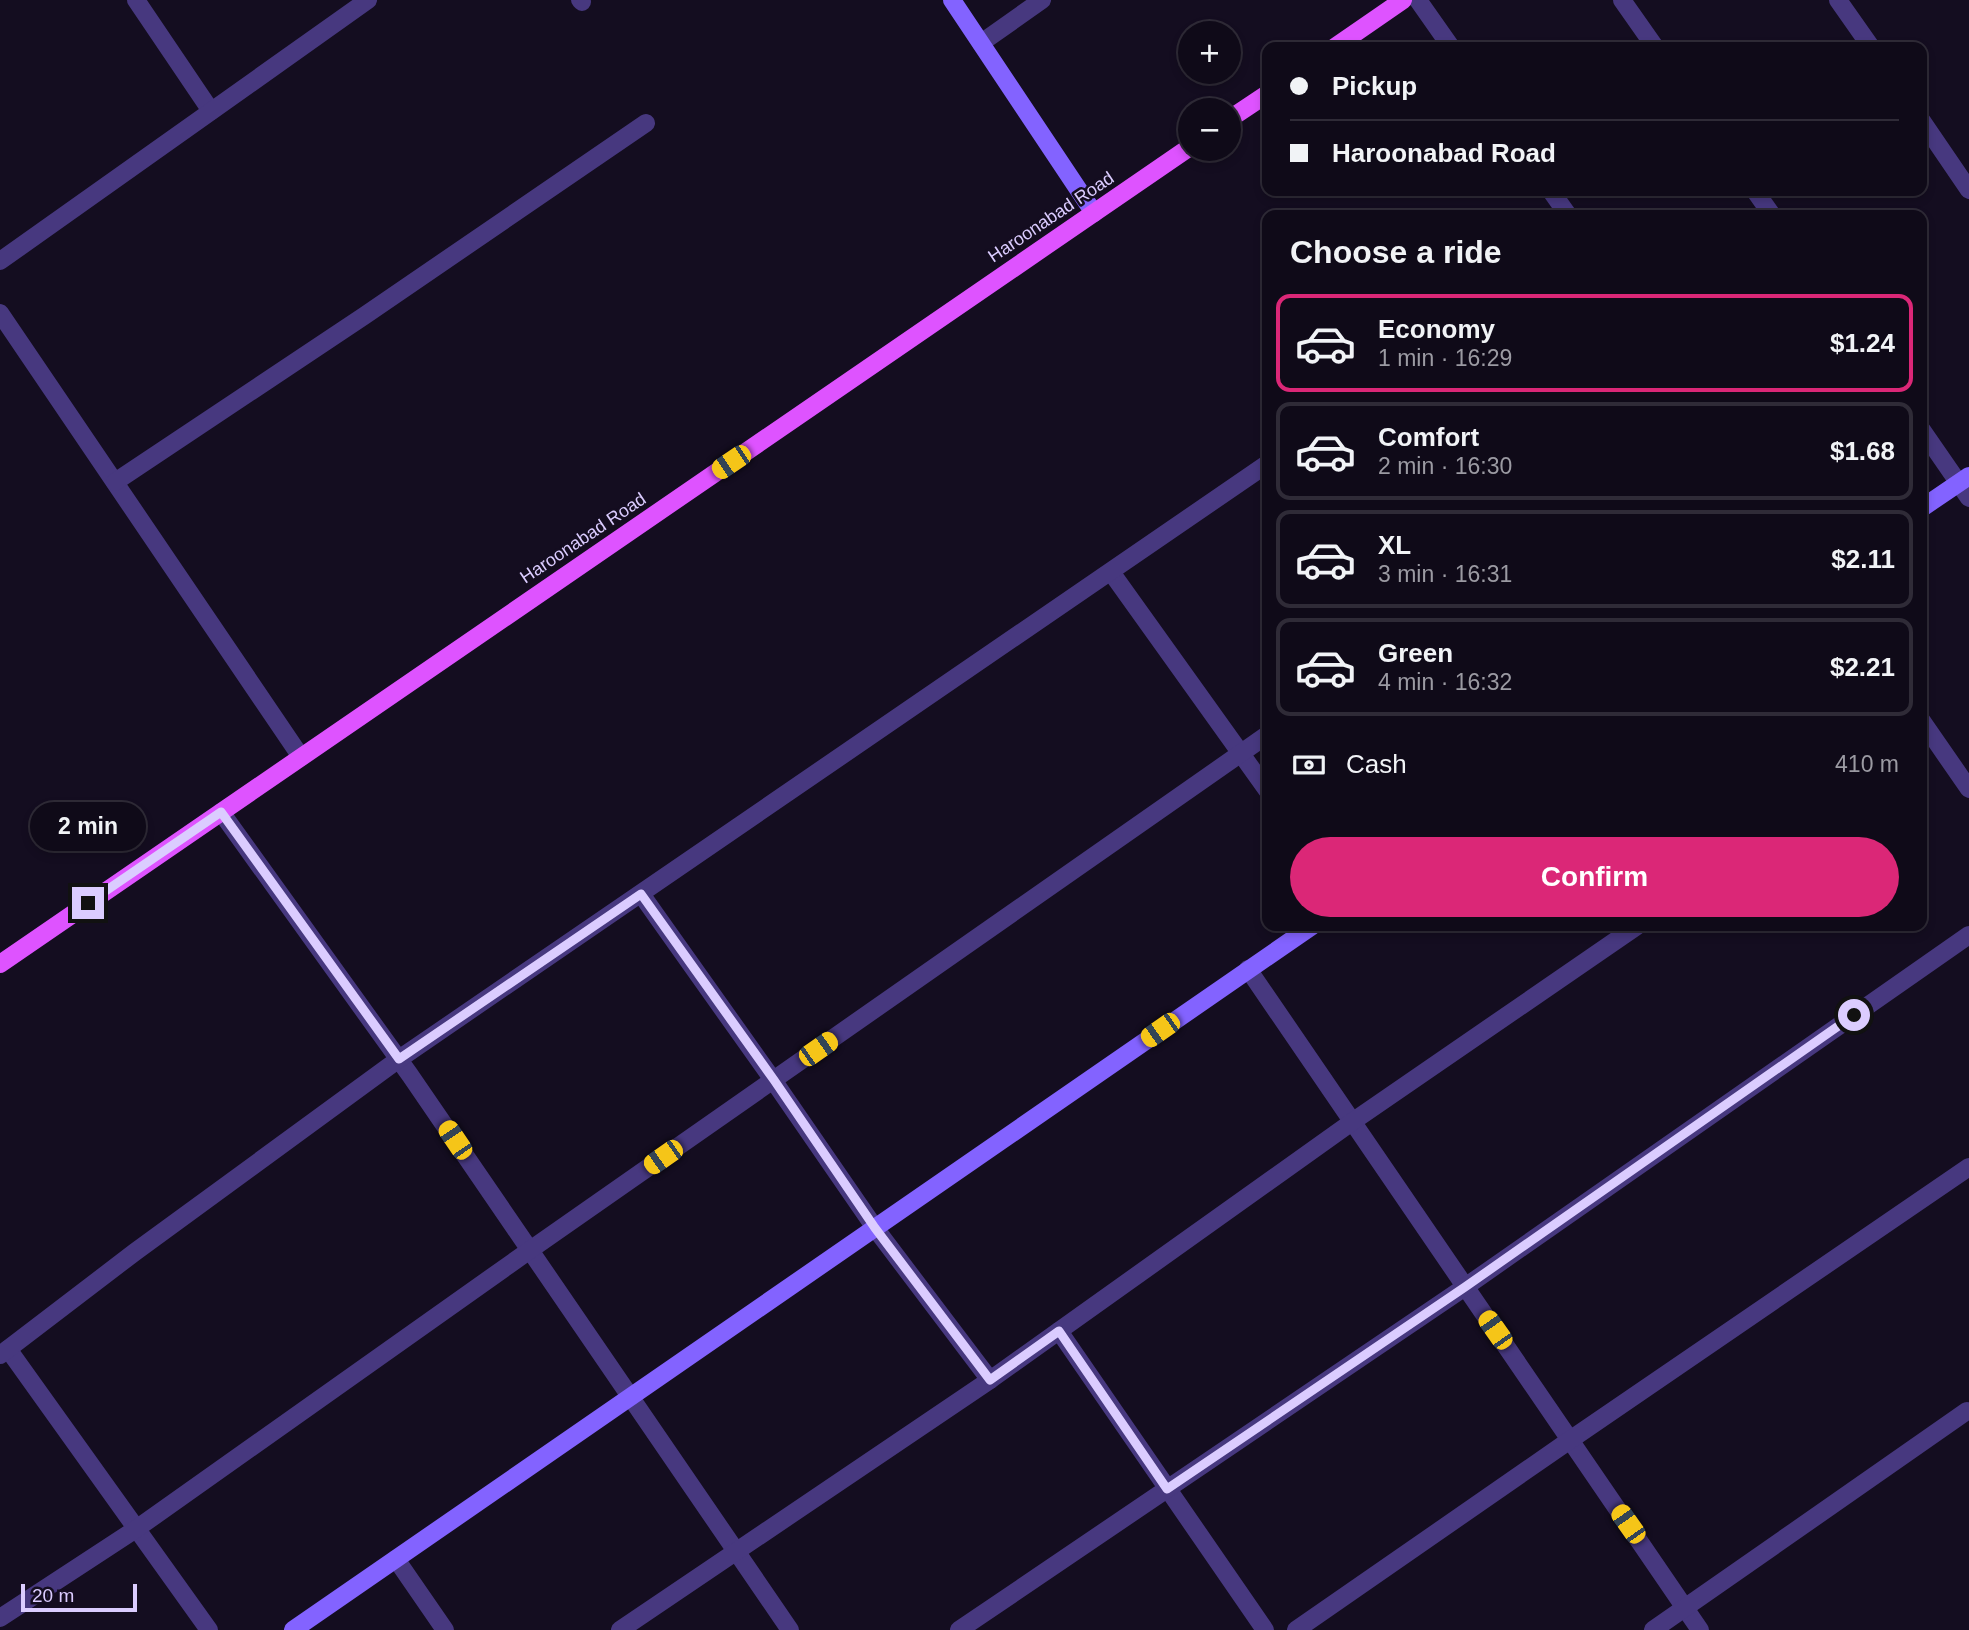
<!DOCTYPE html>
<html lang="en">
<head>
<meta charset="utf-8">
<style>
	body { margin:0; font-family:Arial,sans-serif; background:#1d1825; color:#f1f3f6; height:100vh; display:flex; flex-direction:column; font-size:26px; white-space:nowrap }
	* { box-sizing:border-box; margin:0 }
	p { font-size:23px; color:#9b9aa2 }
	.icon { flex:none; width:38px; height:38px; fill:none; stroke:currentColor; stroke-width:2; stroke-linecap:round; stroke-linejoin:round }
	.map { position:relative; flex:1; overflow:hidden }
	.drawer { position:absolute; left:1262px; top:210px; width:665px; height:721px; display:flex; flex-direction:column; background:#0f0a18; border-radius:14px; box-shadow:0 4px 10px #0003,0 0 0 2px #2f2b37 }
	.drawer>* { flex:none }
	.top-card { position:absolute; left:1262px; top:42px; width:665px; height:154px; border-radius:14px; box-shadow:0 4px 10px #0003,0 0 0 2px #2f2b37; display:grid; align-content:center; height:154px; padding:0 28px; background:#0f0a18 }
	.controls { position:absolute; left:1178px; top:21px; display:grid; gap:14px }
	.controls a { display:grid; place-items:center; width:63px; height:63px; border-radius:50%; background:#0f0a18; box-shadow:0 4px 10px #0003,0 0 0 2px #2f2b37; font-size:35px }
	.scale { position:absolute; left:21px; bottom:18px; width:116px; box-sizing:border-box; padding-left:7px; border:4px solid #dbccff; border-top:0; font-size:19px; line-height:24px; white-space:nowrap; color:#dbccff; -webkit-text-stroke:5px #140d20; paint-order:stroke }
	.end { position:absolute; width:32px; height:32px; margin:-16px; border:9px solid #dbccff; background:#111; box-shadow:0 0 0 4px #111 }
	.from { border-radius:50% }
	.bubble { position:absolute; height:49px; border-radius:24px; background:#0f0a18; box-shadow:0 4px 10px #0003,0 0 0 2px #2f2b37; font-size:23px; font-weight:600; line-height:49px; text-align:center }
	.car { position:absolute; width:21px; height:42px; margin:-21px -10px; border-radius:9px; box-shadow:0 0 5px 2px #0007; background:linear-gradient(#f5c518 24%,#345 0 40%,#f5c518 0 76%,#345 0 86%,#f5c518 0) }
	.top-card b { display:flex; align-items:center; gap:24px; height:66px; font-size:26px }
	.top-card b+b { border-top:2px solid #2f2b37 }
	.top-card i { width:18px; height:18px; background:#f1f3f6 }
	ul { padding:0; list-style:none }
	li { display:flex; align-items:center; gap:21px; height:98px; margin:0 14px 10px; padding:0 14px; border:4px solid #2f2b37; border-radius:14px }
	li div { flex:1 }
	li b { display:block; font-size:26px }
	li em { font-style:normal; font-weight:600 }
	li.selected { border-color:#db2777 }
	li>.icon { width:63px; height:63px; stroke-width:1.5 }
	h2 { padding:0 28px; font-size:32px; line-height:84px }
	.pay { display:flex; align-items:center; gap:18px; height:77px; padding:0 28px; font-size:26px }
	.pay p { margin-inline-start:auto }
	.action { display:flex; gap:14px; margin-top:auto; padding:14px 28px }
	.action a { flex:1; height:80px; border-radius:42px; background:#db2777; color:#fff; font-size:28px; font-weight:600; line-height:80px; text-align:center }
	.map>svg:first-child { display:block }
	.lines { fill:none; stroke-linecap:round; stroke-linejoin:round }
	.street { stroke:#47387f; stroke-width:18 }
	.secondary { stroke:#8363ff; stroke-width:18 }
	.primary { stroke:#de53ff; stroke-width:18 }
	.route { stroke:#dbccff; stroke-width:9 }
	.labels { text-anchor:middle; stroke-width:5; stroke-linejoin:round; paint-order:stroke }
	.street-label { font-size:18px; fill:#dbccff; stroke:#140d20 }
</style>
</head>
<body>
<div class="map">
<svg width="1969" height="1630" viewBox="0 0 1969 1630">
	<rect width="100%" height="100%" fill="#140d20"/>
	<g class="lines">
		<g class="street">
			<polyline points="136,0 211,111"/>
			<polyline points="580,0 582,2"/>
			<polyline points="1418,0 1451,47"/>
			<polyline points="1622,0 1655,47"/>
			<polyline points="1838,0 1871,47"/>
			<polyline points="981,43 1042,0"/>
			<polyline points="1922,121 1969,190"/>
			<polyline points="1551,191 1568,215"/>
			<polyline points="1755,191 1772,215"/>
			<polyline points="0,261 368,0"/>
			<polyline points="0,313 301,757"/>
			<polyline points="1922,430 1969,498"/>
			<polyline points="115,482 364,316 646,123"/>
			<polyline points="1111,572 1267,790"/>
			<polyline points="1922,721 1969,789"/>
			<polyline points="221,812 410,1075 790,1630"/>
			<polyline points="641,894 773,1080 875,1228 990,1380"/>
			<polyline points="1248,969 1700,1630"/>
			<polyline points="1059,1331 1265,1630"/>
			<polyline points="8,1349 209,1630"/>
			<polyline points="0,1355 135,1252 399,1059 1267,464"/>
			<polyline points="396,1559 445,1630"/>
			<polyline points="0,1618 136,1529 530,1250 1267,735"/>
			<polyline points="620,1630 990,1380 1352,1122 1637,926"/>
			<polyline points="959,1630 1465,1287 1969,935"/>
			<polyline points="1296,1630 1570,1440 1969,1167"/>
			<polyline points="1653,1630 1967,1411"/>
		</g>
		<g class="secondary">
			<polyline points="952,0 1094,213"/>
			<polyline points="1922,508 1969,476"/>
			<polyline points="293,1630 1312,926"/>
		</g>
		<g class="primary">
			<polyline points="1335,47 1403,0"/>
			<polyline points="1228,120 1267,94"/>
			<polyline points="0,964 1190,147"/>
		</g>
	</g>
	<g class="lines">
		<polyline class="route" points="88,903 221,812 399,1059 641,894 774,1080 875,1228 990,1380 1059,1331 1167,1489 1465,1287 1854,1015"/>
	</g>
	<g class="labels">
		<g class="street-label">
			<text transform="translate(1051 217) rotate(-34)" y="6">Haroonabad Road</text>
			<text transform="translate(583 538) rotate(-34)" y="6">Haroonabad Road</text>
		</g>
	</g>
</svg>
<div class="controls">
<a>+</a>
<a>−</a>
</div>
<div class="scale">20 m</div>
<i class="end from" style="left:1854px;top:1015px"></i>
<i class="end" style="left:88px;top:903px"></i>
<div class="bubble" style="left:30px;top:802px;width:116px">2 min</div>
<i class="car" style="left:731px;top:462px;rotate:236deg"></i>
<i class="car" style="left:1160px;top:1030px;rotate:235deg"></i>
<i class="car" style="left:818px;top:1049px;rotate:55deg"></i>
<i class="car" style="left:455px;top:1140px;rotate:326deg"></i>
<i class="car" style="left:663px;top:1157px;rotate:235deg"></i>
<i class="car" style="left:1495px;top:1330px;rotate:325deg"></i>
<i class="car" style="left:1628px;top:1524px;rotate:325deg"></i>
<div class="top-card">
<b><i class="from"></i>Pickup</b>
<b><i></i>Haroonabad Road</b>
</div>
<section class="drawer">
<h2>Choose a ride</h2>
<ul>
<li class="selected"><svg class="icon" aria-label="car" viewBox="0 0 24 24"><path d="M5 17H2v-5l4-1 3-4h7l3 4 3 1v5h-3M9 17h6M6 11h13"/><circle cx="7" cy="17" r="2"/><circle cx="17" cy="17" r="2"/></svg><div><b>Economy</b><p>1 min · 16:29</p></div><em>$1.24</em></li>
<li><svg class="icon" aria-label="car" viewBox="0 0 24 24"><path d="M5 17H2v-5l4-1 3-4h7l3 4 3 1v5h-3M9 17h6M6 11h13"/><circle cx="7" cy="17" r="2"/><circle cx="17" cy="17" r="2"/></svg><div><b>Comfort</b><p>2 min · 16:30</p></div><em>$1.68</em></li>
<li><svg class="icon" aria-label="car" viewBox="0 0 24 24"><path d="M5 17H2v-5l4-1 3-4h7l3 4 3 1v5h-3M9 17h6M6 11h13"/><circle cx="7" cy="17" r="2"/><circle cx="17" cy="17" r="2"/></svg><div><b>XL</b><p>3 min · 16:31</p></div><em>$2.11</em></li>
<li><svg class="icon" aria-label="car" viewBox="0 0 24 24"><path d="M5 17H2v-5l4-1 3-4h7l3 4 3 1v5h-3M9 17h6M6 11h13"/><circle cx="7" cy="17" r="2"/><circle cx="17" cy="17" r="2"/></svg><div><b>Green</b><p>4 min · 16:32</p></div><em>$2.21</em></li>
</ul>
<div class="pay"><svg class="icon" aria-label="cash" viewBox="0 0 24 24"><path d="M3 7h18v10H3z"/><circle cx="12" cy="12" r="2"/></svg>Cash<p>410 m</p></div>
<div class="action"><a>Confirm</a></div>
</section>
</div>
</body>
</html>
